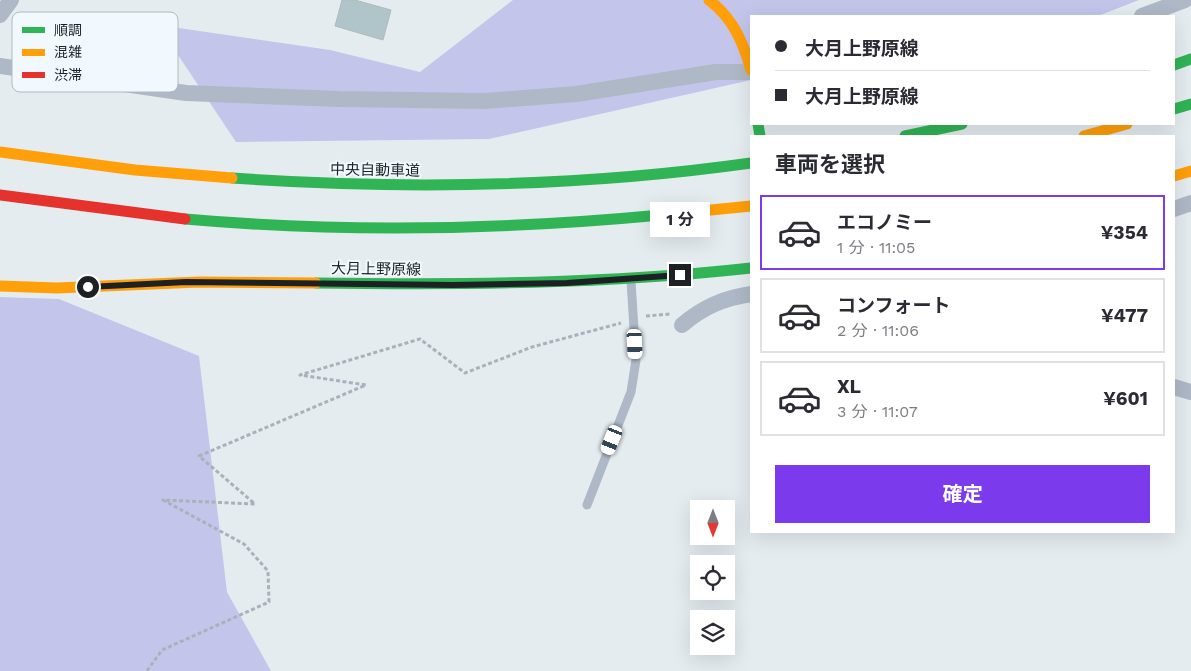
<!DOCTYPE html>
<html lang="ja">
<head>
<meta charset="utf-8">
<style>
	body { margin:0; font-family:"Work Sans","Noto Sans JP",sans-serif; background:#f2f2f3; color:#2b2b33; height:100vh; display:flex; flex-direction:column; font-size:19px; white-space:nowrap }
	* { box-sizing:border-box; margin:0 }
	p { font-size:16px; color:#7c7c81 }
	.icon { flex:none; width:28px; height:28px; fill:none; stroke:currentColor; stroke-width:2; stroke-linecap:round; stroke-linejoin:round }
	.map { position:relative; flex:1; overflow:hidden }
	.sheet { position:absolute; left:750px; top:135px; width:425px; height:398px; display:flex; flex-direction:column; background:#fff; border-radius:0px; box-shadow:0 5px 20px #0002 }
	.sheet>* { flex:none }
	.top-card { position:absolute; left:750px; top:15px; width:425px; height:110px; border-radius:0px; box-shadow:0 5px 20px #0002; display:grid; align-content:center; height:110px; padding:0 25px; background:#fff }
	.needle { width:32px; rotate:180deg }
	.fabs { position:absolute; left:690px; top:500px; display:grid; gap:10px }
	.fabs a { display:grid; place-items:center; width:45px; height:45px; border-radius:0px; background:#fff; box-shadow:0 5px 20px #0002; font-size:25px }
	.end { position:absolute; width:22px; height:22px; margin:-11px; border:6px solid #1d2124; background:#fff; box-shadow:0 0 0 2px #fff }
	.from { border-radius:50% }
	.bubble { position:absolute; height:35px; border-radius:0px; background:#fff; box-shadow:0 5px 20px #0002; font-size:16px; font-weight:700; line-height:35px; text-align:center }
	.car { position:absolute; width:15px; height:30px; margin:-15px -8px; border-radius:6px; box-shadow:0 0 4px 1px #0007; background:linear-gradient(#fff 24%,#345 0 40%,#fff 0 76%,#345 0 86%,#fff 0) }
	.top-card b { display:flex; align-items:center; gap:18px; height:48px; font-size:19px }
	.top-card b+b { border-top:1px solid #e1e1e2 }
	.top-card i { width:12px; height:12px; background:#2b2b33 }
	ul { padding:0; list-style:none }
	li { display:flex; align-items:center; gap:15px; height:75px; margin:0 10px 8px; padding:0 15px; border:2px solid #e1e1e2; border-radius:0px }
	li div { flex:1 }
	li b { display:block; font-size:19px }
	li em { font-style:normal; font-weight:700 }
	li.active { border-color:#7c3aed }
	li>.icon { width:45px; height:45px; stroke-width:1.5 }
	h2 { padding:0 25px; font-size:22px; line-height:60px }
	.primary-button { display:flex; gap:10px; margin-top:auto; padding:10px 25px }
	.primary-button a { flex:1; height:58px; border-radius:0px; background:#7c3aed; color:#fff; font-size:20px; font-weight:700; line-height:58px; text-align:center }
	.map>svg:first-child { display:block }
	.forest { fill:#c3c6ea }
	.building { fill:#b0c5ca; stroke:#b3b9bb }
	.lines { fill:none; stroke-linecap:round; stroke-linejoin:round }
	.path { stroke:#aab1ba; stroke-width:3; stroke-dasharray:4 2.5; stroke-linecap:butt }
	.lane { stroke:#afb8c6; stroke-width:9 }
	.street { stroke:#afb8c6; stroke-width:16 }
	.fast { stroke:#30b455; stroke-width:11 }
	.slow { stroke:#ff9f0a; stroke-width:11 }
	.jam { stroke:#e5322d; stroke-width:11 }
	.route { stroke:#1d2124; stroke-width:6 }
	.labels { text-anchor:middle; stroke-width:4; stroke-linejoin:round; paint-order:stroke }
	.street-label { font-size:15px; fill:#1d2124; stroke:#f2f9fe }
	.key { fill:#f2f9fe; stroke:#b2b8bd; stroke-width:1 }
	.key-label { font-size:14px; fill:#1d2124 }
</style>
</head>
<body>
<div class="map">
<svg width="1191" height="671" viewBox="0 0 1191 671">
	<rect width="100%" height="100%" fill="#e5ecf0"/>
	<g class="forest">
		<polygon points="513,0 1139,0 1098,16 751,16 751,80 489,139 236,142 158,25 330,50 420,72"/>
		<polygon points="0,297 59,299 199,356 227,592 271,671 0,671"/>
	</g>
	<polygon class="building" points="342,0 355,0 391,10 383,40 335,26"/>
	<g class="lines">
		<g class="path">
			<polyline points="646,316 670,314"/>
			<polyline points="147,671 162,650 269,602 268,571 244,544 163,500 255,504 199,456 366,385 300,375 420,339 465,373 532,347 621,323"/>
		</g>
		<polyline class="lane" points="587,505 631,392 636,360 631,281"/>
		<g class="street">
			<polyline points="0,15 11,0"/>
			<polyline points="1142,16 1185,0"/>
			<polyline points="0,66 186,93 339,99 485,101 576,94 716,72 751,72"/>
			<polyline points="1174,209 1191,203"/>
			<path d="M682 325C703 307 724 298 751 294"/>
			<polyline points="1174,387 1191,392"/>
		</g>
		<g class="fast">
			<polyline points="1174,65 1191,59"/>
			<polyline points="1174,109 1191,104"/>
			<polyline points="758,124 760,136"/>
			<polyline points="905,136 962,124"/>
			<path d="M232 178C404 190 580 187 751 163"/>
			<path d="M185 219C344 233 502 230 661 215"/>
			<path d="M316 283C462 285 606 284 751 268"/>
		</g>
		<g class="slow">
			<path d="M709 0C733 18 743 42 751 70"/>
			<polyline points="1084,136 1127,124"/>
			<polyline points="0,152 135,170 232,178"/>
			<polyline points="1174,176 1191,171"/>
			<polyline points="661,215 751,206"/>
			<polyline points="0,286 57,288 199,282 316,283"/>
		</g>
		<polyline class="jam" points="0,195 185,219"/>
	</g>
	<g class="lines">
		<polyline class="route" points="88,287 186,282 453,285 567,283 680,275"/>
	</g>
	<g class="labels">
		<g class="street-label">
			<text transform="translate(375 170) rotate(1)" y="5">中央自動車道</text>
			<text transform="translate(376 269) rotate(1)" y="5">大月上野原線</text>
		</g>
	</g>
	<rect x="12" y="12" width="166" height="80" rx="8" class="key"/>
	<rect x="22" y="27" width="23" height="6" fill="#30b455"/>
	<rect x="22" y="49" width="23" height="7" fill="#ff9f0a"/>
	<rect x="22" y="72" width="23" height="6" fill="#e5322d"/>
	<g class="key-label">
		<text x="54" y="35">順調</text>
		<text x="54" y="57">混雑</text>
		<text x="54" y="80">渋滞</text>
	</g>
</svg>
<div class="fabs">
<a><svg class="needle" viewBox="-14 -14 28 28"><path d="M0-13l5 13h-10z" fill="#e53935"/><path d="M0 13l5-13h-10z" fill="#7c7c81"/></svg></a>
<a><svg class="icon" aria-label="locate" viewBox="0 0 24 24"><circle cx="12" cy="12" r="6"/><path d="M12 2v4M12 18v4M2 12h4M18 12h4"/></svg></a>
<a><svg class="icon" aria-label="layers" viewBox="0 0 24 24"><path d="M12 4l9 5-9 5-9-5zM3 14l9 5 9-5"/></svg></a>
</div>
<i class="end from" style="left:88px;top:287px"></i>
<i class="end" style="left:680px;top:275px"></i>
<div class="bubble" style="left:650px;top:202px;width:60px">1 分</div>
<i class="car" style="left:635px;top:344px;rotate:177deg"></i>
<i class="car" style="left:612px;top:440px;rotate:202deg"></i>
<div class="top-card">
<b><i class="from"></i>大月上野原線</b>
<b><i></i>大月上野原線</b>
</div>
<section class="sheet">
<h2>車両を選択</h2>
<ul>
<li class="active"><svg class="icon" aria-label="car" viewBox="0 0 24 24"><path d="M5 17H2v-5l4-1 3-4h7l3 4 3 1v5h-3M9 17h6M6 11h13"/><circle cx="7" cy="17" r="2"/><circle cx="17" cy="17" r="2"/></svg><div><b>エコノミー</b><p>1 分 · 11:05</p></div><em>¥354</em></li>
<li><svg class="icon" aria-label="car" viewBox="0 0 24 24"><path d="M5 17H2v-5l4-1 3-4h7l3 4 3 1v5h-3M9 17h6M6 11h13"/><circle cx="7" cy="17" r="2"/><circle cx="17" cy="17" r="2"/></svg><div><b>コンフォート</b><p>2 分 · 11:06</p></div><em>¥477</em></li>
<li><svg class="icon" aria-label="car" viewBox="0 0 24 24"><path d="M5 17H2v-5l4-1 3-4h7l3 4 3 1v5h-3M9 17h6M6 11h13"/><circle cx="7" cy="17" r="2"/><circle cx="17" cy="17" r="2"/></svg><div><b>XL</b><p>3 分 · 11:07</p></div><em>¥601</em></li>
</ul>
<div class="primary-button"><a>確定</a></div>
</section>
</div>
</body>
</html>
